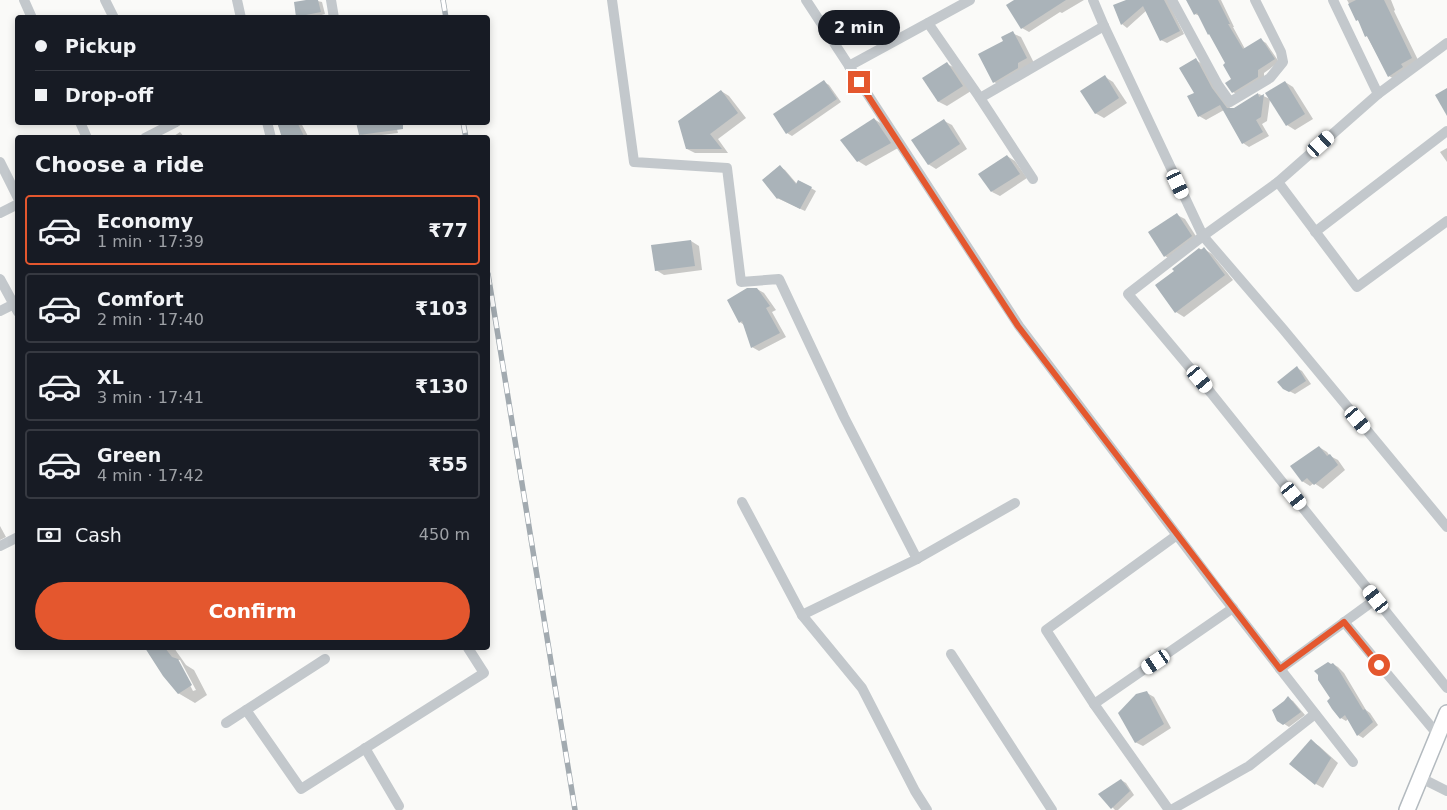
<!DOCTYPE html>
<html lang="en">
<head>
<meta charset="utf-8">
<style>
	body { margin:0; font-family:"DejaVu Sans",sans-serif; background:#242831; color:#f1f3f6; height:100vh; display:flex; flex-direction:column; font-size:19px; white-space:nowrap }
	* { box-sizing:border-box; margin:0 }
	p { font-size:16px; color:#9ea1a6 }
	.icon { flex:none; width:28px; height:28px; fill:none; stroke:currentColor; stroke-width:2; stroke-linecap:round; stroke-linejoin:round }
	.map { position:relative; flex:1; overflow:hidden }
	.details { position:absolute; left:15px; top:135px; width:475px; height:515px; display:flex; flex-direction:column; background:#171b24; border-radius:5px; box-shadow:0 2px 8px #0003 }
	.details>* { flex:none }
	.guide { position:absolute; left:15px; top:15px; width:475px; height:110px; border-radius:5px; box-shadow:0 2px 8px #0003; display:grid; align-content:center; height:110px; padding:0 20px; background:#171b24 }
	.end { position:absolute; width:22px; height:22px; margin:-11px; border:6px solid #e4572e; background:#fff; box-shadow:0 0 0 2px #fff }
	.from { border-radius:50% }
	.bubble { position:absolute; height:35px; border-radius:18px; background:#171b24; box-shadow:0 2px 8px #0003; font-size:16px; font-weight:800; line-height:35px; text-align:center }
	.car { position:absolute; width:15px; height:30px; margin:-15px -8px; border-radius:6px; box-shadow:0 0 4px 1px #0007; background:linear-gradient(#fff 24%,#345 0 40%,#fff 0 76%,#345 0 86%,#fff 0) }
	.guide b { display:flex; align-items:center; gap:18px; height:48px; font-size:19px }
	.guide b+b { border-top:1px solid #363941 }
	.guide i { width:12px; height:12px; background:#f1f3f6 }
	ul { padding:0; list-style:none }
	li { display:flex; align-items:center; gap:15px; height:70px; margin:0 10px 8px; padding:0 10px; border:2px solid #363941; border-radius:5px }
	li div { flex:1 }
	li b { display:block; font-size:19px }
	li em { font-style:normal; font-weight:800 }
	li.current { border-color:#e4572e }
	li>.icon { width:45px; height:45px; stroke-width:1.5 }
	h2 { padding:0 20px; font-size:22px; line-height:60px }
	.pay { display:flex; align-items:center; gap:12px; height:55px; padding:0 20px; font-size:19px }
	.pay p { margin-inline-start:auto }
	.action { display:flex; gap:10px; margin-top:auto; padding:10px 20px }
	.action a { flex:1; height:58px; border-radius:30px; background:#e4572e; color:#fff; font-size:20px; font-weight:800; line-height:58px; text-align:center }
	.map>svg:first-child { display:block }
	.shadow { fill:#0003; fill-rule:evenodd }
	.building { fill:#aab3b9 }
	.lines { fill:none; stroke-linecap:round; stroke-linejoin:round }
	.secondary-casing { stroke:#b3babf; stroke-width:18 }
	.street { stroke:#c3c8cc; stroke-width:10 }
	.secondary { stroke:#fff; stroke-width:15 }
	.rail-casing { stroke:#a2aab0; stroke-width:5.5 }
	.rail { stroke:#fff; stroke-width:4; stroke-dasharray:11; stroke-linecap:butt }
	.route { stroke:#e4572e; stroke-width:6 }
</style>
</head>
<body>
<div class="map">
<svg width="1447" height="810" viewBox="0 0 1447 810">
	<rect width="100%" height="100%" fill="#fafaf8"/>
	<g class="shadow">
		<polygon points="313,0 322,2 325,14 311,18 297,17"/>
		<polygon points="1016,0 1084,0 1062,13 1060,12 1029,32 1022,28"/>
		<polygon points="1130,0 1169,0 1168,1 1184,34 1167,43 1161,40 1147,10 1127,28 1122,24 1115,5"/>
		<polygon points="1188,0 1221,0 1234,27 1233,27 1245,49 1261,40 1266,43 1279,62 1264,73 1264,80 1238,95 1233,92 1233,80 1227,64 1200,16 1195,14"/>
		<polygon points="1347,0 1391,0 1395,10 1394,11 1419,62 1396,80 1389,76"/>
		<polygon points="1012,33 1021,37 1034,63 1002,86 994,82 1005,42"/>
		<polygon points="1196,60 1202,64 1219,94 1231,109 1234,109 1259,94 1270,99 1267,121 1262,124 1269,136 1249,147 1243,143 1224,110 1206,120 1199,116 1196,93"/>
		<polygon points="947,64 955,68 971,91 947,106 939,102 924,78"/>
		<polygon points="1105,77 1113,82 1127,103 1104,118 1095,113"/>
		<polygon points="824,82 829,85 841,102 792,136 787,133"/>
		<polygon points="1285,82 1293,87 1313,119 1295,130 1287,125"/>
		<polygon points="721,91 729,96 746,118 718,139 728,153 695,153 687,149"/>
		<polygon points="874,119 882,124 898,148 866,166 858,161"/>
		<polygon points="944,121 952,125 967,149 936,169 928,164"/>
		<polygon points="277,122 301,123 309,138 283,138"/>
		<polygon points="395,122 398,133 365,137 360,134"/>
		<polygon points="180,132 185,138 171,138"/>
		<polygon points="1447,148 1447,162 1440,152"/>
		<polygon points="1007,156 1015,161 1027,178 1000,196 992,192"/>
		<polygon points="780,167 785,170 797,184 799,181 816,191 805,211 777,198"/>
		<polygon points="1177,215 1185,219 1199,241 1173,261 1165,256 1150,233"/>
		<polygon points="691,241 699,246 702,270 664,275 656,270"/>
		<polygon points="1199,249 1204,249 1212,254 1233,280 1184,317 1176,312 1175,271"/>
		<polygon points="757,289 764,293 776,310 772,312 786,337 759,351 752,347 744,325 740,322"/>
		<polygon points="1297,368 1302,371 1311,384 1295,394 1283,388"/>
		<polygon points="1319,447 1327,452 1330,456 1338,460 1345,470 1323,489 1314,483 1310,486 1302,481"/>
		<polygon points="0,526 6,537 0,540"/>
		<path d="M146 648H174L186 665 194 670 207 695 195 703 178 693 164 675ZM177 660H180L196 690 193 691Z"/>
		<polygon points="1333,664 1338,667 1344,673 1366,710 1370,713 1378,725 1363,738 1358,735 1348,719 1346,721 1341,718 1331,698"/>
		<polygon points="1147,693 1154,697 1171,728 1143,746 1135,742"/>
		<polygon points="1288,698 1293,701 1305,715 1289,727 1278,720"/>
		<polygon points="1311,741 1319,746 1338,763 1323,788 1316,784"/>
		<polygon points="1121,780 1126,783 1134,795 1118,810 1115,810 1100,794"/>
	</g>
	<g class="building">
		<polygon points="306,0 318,0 321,12 296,17 294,2"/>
		<polygon points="1014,0 1066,0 1021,29 1006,5"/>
		<polygon points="1126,0 1164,0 1180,31 1160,41 1143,6 1121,25 1113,5"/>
		<polygon points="1186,0 1218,0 1230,24 1228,24 1243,49 1261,38 1275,59 1258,70 1258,77 1232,93 1225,83 1231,79 1223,65 1225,63 1209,34 1208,35 1197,13 1194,15"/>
		<polygon points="1356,0 1384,0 1412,58 1401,64 1403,67 1388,77 1367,36 1365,37 1358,20 1356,21 1348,4"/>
		<polygon points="1013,31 1027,58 1018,63 1018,68 993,83 978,54 1003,41 1001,37"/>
		<polygon points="1196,58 1212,88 1227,108 1234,108 1258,93 1259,97 1264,94 1261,117 1256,120 1263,132 1242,144 1220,105 1198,117 1187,96 1194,93 1179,68"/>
		<polygon points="947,62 963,86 938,102 922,78"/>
		<polygon points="1105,75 1119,98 1095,114 1080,91"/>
		<polygon points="824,80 837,99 786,134 773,114"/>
		<polygon points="1285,81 1305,114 1286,126 1265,93"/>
		<polygon points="1447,88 1447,116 1435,95"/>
		<polygon points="721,90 738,113 710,134 722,149 686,149 678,121"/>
		<polygon points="874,118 891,143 857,162 840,140"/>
		<polygon points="944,119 960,144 928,165 911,140"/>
		<polygon points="277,122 297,122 305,138 282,138"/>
		<polygon points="356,122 403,122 403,129 359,135"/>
		<polygon points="1007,155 1020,174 991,192 978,174"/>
		<polygon points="780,165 796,184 798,180 812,187 800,209 778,198 777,199 762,180"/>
		<polygon points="1177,213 1192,236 1164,257 1148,232"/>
		<polygon points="691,240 695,266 655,271 651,245"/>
		<polygon points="1204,247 1225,275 1175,313 1155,285 1174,271 1172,269 1199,248 1201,250"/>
		<polygon points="747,288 757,288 770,306 766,308 780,333 751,348 742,321 739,323 727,300"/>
		<polygon points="1297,366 1306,381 1289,392 1283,389 1277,382"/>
		<polygon points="1319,446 1327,456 1330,454 1338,465 1314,485 1307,478 1302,482 1290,466"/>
		<polygon points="145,648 165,648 172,657 178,659 192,685 178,694 163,676"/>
		<polygon points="1328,662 1331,664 1333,663 1338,669 1363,710 1365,709 1373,722 1357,736 1345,715 1340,719 1332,709 1327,701 1330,698 1318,680 1318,675 1314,671"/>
		<polygon points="1147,691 1164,724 1135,743 1118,713 1136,694"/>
		<polygon points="1288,696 1301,712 1283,725 1277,721 1272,710 1284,701"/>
		<polygon points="1311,739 1331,758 1315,785 1289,764"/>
		<polygon points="1121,779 1130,791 1111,809 1098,794"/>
	</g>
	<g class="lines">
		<defs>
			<polyline id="secondary" points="1407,810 1447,713"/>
		</defs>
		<use href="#secondary" class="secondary-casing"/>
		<g class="street">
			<polyline points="24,0 32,18"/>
			<polyline points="105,0 114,18"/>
			<polyline points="237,0 241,18"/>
			<polyline points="331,0 334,18"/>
			<polyline points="612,0 634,162 727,168 741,282 779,279 844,417 917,559 1015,503"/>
			<polyline points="806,0 1019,326 1217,588 1353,762"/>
			<polyline points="1093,0 1104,26 1203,236 1283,329 1447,527"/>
			<polyline points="1172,0 1218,85 1230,102 1270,78 1283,62 1281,52 1255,0"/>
			<polyline points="1333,0 1378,94"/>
			<polyline points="928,23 980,98"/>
			<polyline points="849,66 970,0"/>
			<polyline points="80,122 87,138"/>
			<polyline points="267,122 271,138"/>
			<polyline points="145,138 176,122"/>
			<polyline points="0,162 18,198"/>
			<polyline points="1033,179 980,98 1104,26"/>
			<polyline points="1278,182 1378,94 1447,43"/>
			<polyline points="0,213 18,204"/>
			<polyline points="1447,221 1357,287 1278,182 1203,236 1128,294 1211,393 1447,688"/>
			<polyline points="1315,232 1447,131"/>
			<polyline points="0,279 18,312"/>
			<polyline points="0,311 18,302"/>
			<polyline points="742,502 802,615 862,688 915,791 927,810"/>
			<polyline points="0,546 18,537"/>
			<polyline points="802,615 917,559"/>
			<polyline points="1344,622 1438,735"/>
			<polyline points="951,654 1052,810"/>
			<polyline points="1280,669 1376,599"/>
			<polyline points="1094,704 1046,630 1177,535"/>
			<polyline points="246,710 301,789 484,673 468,648"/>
			<polyline points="226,723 325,659"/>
			<polyline points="365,748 399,806"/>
			<polyline points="1421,778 1447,791"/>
			<polyline points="1169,810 1094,704 1233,608"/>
			<polyline points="1171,810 1249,766 1315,714"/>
		</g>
		<use href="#secondary" class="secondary"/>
		<defs>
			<g id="rail">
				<polyline points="443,0 446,18"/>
				<polyline points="463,122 466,138"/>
				<polyline points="488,274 575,810"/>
			</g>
		</defs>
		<use href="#rail" class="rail-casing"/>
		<use href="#rail" class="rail"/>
	</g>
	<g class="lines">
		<polyline class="route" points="859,82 1018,326 1280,669 1344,622 1379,665"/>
	</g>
</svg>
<i class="end from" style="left:1379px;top:665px"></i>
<i class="end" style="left:859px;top:82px"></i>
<div class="bubble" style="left:818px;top:10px;width:82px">2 min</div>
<i class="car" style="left:1321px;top:144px;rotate:48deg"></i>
<i class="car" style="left:1178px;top:184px;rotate:155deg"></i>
<i class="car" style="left:1200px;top:379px;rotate:140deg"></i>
<i class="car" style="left:1358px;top:420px;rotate:140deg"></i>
<i class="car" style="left:1294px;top:496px;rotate:141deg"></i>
<i class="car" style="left:1376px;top:599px;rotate:321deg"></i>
<i class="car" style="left:1156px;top:662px;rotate:236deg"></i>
<div class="guide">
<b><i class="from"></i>Pickup</b>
<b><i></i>Drop-off</b>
</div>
<section class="details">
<h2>Choose a ride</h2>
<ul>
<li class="current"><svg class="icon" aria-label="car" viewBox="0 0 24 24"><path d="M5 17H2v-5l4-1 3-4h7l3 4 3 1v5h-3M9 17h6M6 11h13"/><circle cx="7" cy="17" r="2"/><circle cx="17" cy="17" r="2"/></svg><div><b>Economy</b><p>1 min · 17:39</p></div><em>₹77</em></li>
<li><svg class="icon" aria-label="car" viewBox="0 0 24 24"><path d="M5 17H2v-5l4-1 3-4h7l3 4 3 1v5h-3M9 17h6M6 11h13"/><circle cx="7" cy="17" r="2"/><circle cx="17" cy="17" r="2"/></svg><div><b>Comfort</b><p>2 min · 17:40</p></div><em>₹103</em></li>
<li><svg class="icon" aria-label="car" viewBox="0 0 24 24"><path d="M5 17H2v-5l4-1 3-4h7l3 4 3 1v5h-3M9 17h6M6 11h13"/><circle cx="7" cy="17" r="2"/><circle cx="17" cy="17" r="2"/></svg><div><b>XL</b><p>3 min · 17:41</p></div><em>₹130</em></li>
<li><svg class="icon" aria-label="car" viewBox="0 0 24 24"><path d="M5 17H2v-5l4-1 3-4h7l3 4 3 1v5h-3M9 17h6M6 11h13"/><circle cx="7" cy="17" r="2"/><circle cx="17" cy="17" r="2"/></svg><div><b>Green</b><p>4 min · 17:42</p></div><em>₹55</em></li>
</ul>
<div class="pay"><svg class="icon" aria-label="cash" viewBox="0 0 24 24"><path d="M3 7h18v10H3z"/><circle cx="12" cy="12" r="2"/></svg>Cash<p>450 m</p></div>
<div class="action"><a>Confirm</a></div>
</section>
</div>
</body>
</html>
